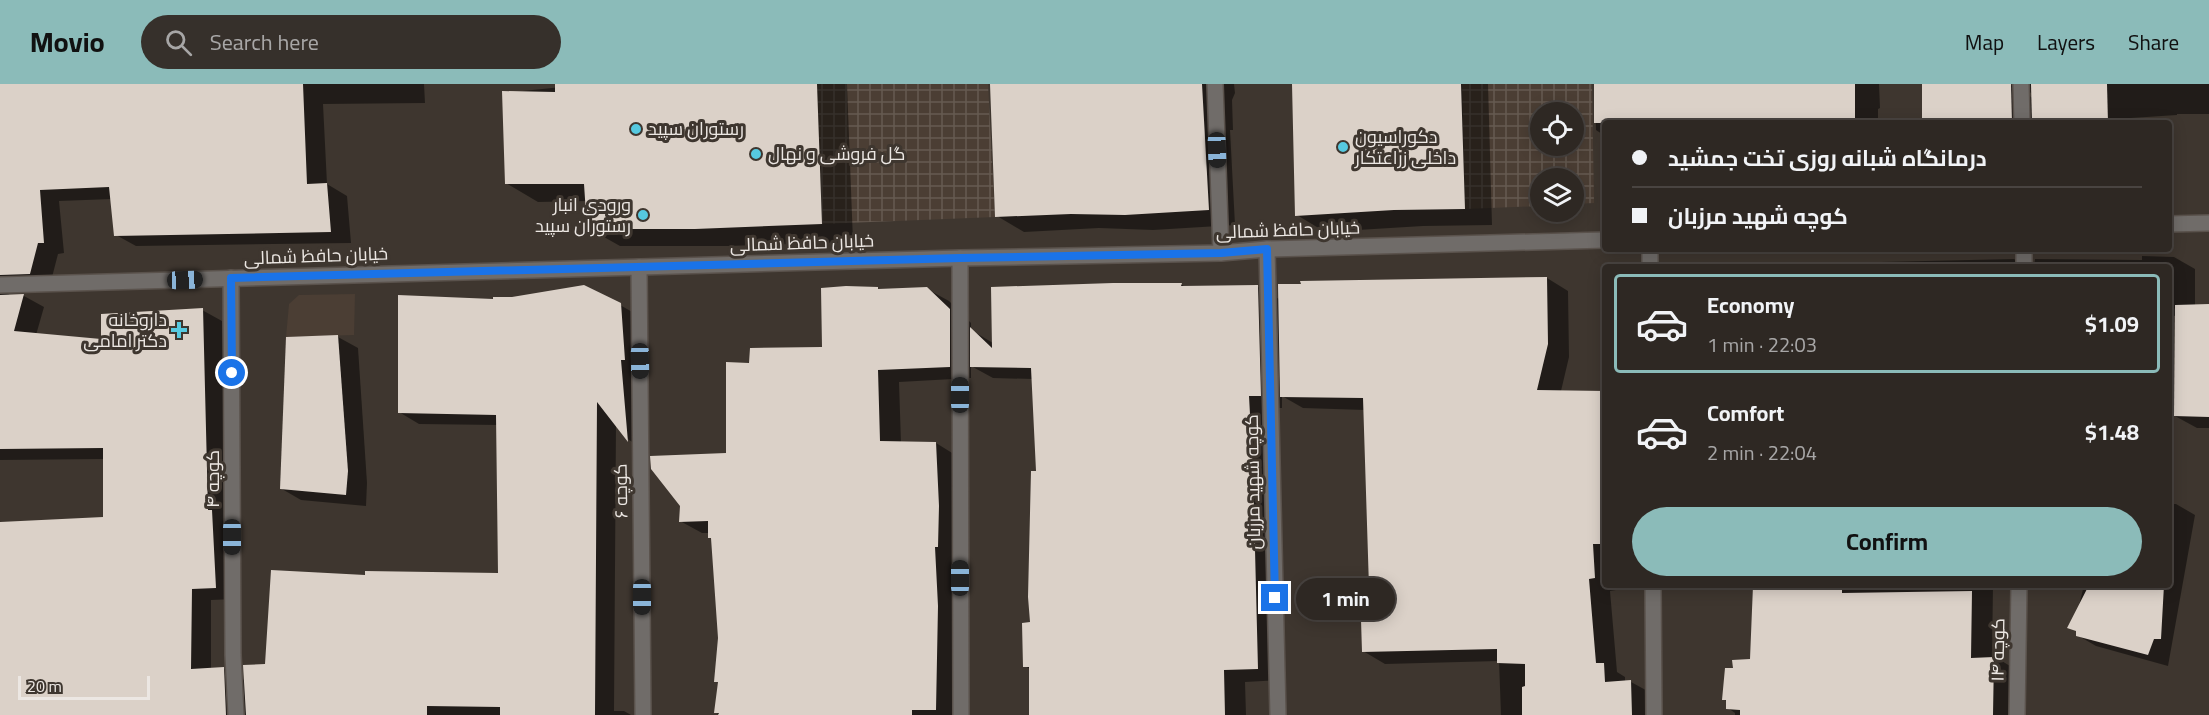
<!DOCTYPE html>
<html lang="en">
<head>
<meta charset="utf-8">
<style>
	body { margin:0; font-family:Georgia,Cairo,serif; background:#36302b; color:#f1f3f6; height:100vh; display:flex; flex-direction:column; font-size:22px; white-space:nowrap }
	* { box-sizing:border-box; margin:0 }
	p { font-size:20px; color:#a7a6a6 }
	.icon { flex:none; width:33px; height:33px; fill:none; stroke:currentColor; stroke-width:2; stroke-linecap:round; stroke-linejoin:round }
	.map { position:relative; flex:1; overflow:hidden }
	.drawer { position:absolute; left:1602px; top:180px; width:570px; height:324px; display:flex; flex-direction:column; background:#2e2823; border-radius:6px; box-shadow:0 3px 15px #0003,0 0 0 2px #494441 }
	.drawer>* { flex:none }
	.guide { position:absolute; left:1602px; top:36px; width:570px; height:132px; border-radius:6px; box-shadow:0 3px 15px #0003,0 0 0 2px #494441; display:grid; align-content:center; height:132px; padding:0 30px; background:#2e2823 }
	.controls { position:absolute; left:1530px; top:18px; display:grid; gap:12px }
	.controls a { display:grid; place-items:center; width:54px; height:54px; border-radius:50%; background:#2e2823; box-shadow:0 3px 15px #0003,0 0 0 2px #494441; font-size:30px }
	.scale { position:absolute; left:18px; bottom:15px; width:132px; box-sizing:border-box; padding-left:6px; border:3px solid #ece7e3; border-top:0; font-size:16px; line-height:21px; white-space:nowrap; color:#ece7e3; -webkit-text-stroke:4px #3e362f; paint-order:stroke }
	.end { position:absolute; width:27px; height:27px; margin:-14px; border:8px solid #1a73e8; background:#fff; box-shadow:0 0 0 3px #fff }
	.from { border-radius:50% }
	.bubble { position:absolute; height:42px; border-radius:21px; background:#2e2823; box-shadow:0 3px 15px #0003,0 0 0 2px #494441; font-size:20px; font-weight:700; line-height:42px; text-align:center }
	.car { position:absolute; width:18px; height:36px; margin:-18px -9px; border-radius:8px; box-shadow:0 0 4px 2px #0007; background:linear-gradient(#222 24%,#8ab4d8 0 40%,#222 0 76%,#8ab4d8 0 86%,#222 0) }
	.guide b { display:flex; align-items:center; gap:21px; height:57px; font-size:22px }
	.guide b+b { border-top:2px solid #494441 }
	.guide i { width:15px; height:15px; background:#f1f3f6 }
	ul { padding:10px 0 0; list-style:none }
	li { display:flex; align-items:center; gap:18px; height:99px; margin:0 12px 9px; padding:0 18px; border:3px solid transparent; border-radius:6px }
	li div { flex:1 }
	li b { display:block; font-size:22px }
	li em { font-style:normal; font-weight:700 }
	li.active { border-color:#8bbbb9 }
	li>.icon { width:54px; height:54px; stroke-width:1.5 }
	.primary-button { display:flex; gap:12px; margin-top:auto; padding:12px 30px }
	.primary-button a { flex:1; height:69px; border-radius:36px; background:#8bbbb9; color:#111; font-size:24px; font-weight:700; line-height:69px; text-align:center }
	header { display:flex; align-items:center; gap:36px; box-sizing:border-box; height:84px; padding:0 30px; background:#8bbbb9; color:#111 }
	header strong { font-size:28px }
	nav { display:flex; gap:33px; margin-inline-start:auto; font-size:21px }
	.search { width:420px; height:54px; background:#36302b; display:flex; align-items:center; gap:15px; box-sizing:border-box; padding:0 21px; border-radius:33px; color:#a7a6a6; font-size:22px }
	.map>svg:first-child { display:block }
	.built { fill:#4b3e34 }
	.industrial { fill:url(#industrial-grid); fill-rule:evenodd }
	.shadow { fill:#0007 }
	.building { fill:#dbd1c8 }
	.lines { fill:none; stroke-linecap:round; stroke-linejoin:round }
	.street-casing { stroke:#5a524c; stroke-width:18 }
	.street { stroke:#706c69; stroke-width:15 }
	.route { stroke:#1a73e8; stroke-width:8 }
	.poi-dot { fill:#56c9e0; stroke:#3e362f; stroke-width:2 }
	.labels { text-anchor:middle; stroke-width:6; stroke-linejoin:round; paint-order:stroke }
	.poi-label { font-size:18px; fill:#ece7e3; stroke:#3e362f; text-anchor:start }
	.street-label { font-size:18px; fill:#ece7e3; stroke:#3e362f }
</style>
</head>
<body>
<header>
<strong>Movio</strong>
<div class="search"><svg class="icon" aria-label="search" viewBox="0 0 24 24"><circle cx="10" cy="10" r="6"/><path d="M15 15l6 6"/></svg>Search here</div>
<nav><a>Map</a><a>Layers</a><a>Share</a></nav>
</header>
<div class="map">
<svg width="2209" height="631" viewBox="0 0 2209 631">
	<defs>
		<pattern id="industrial-grid" width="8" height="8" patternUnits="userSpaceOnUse" patternTransform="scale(1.5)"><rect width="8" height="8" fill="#4b3e34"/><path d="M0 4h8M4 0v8" fill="none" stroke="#655a51"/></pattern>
	</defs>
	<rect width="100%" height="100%" fill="#3e362f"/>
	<polygon class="built" points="355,210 354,251 286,253 289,220 299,211"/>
	<g class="industrial">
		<polygon points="817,0 988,0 995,133 822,140"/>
		<path d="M1462 0H1592L1594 119 1574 120V94H1540V122L1465 125ZM1540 28H1574V62H1540Z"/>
	</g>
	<g class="shadow">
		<polygon points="0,0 424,0 425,19 323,20 327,100 347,112 351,159 136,162 116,151 112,115 59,117 64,169 58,170 50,201 1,204 11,212 24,212 44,223 36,251 103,257 202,226 222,237 228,437 236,515 211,516 211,585 223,584 246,597 366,492 499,490 498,341 419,340 399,328 620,221 641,233 648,367 629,356 616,340 614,627 624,627 631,631 0,631 0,440 105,435 104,375 0,376"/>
		<polygon points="591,0 847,0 853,158 728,162 620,162 588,144 587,117 538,118 506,99 503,9"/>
		<polygon points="991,0 1234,0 1235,9 1232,16 1233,46 1230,46 1235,141 1153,146 1099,144 1024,148 997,132"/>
		<polygon points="1294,0 1488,0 1492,141 1423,142 1325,148 1297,131"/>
		<polygon points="1595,0 1879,0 1880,24 1878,25 1878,39 1605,39 1605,52 1596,46"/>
		<polygon points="1923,0 2009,0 2033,14 2033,10 2015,0 2209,0 2209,30 2177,30 2177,31 2131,34 2132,39 1924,39"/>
		<polygon points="2142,172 2174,173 2195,185 2195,222 2209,222 2209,344 2197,344 2175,332 2176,232 2169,232 2169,183 2034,183 2035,175 2142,176"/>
		<polygon points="2014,175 2028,183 1794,183 1793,180"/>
		<polygon points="1703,182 1727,183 1690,183"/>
		<polygon points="1547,194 1568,207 1569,273 1561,307 1605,308 1605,501 1616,501 1616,506 1610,507 1617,588 1625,593 1625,598 1631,598 1653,610 1653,631 1501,631 1499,577 1385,580 1363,567 1370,505 1365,326 1303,324 1282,312 1282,324 1270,324 1279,596 1245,598 1246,631 1030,631 1030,585 1025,582 1032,540 1038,389 1033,295 993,294 971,282 971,294 899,298 901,359 936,359 957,372 957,631 720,631 715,628 719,599 716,597 720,554 713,455 710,449 702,449 680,437 727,371 751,280 824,264 877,205 881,207 927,205 949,217 971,239 971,246 993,259 1113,201 1182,201 1187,204 1258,203 1279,215"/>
		<polygon points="338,253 358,264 367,399 366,422 301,416 282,405"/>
		<polygon points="2169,420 2176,420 2195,431 2168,582 2096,562 2077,551 2078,526 2084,501 2169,501"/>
		<polygon points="1753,501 1993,501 1992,575 1997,574 2018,587 2018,631 1735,631 1735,629 1728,624 1727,617 1723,615 1735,586 1751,577"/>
	</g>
	<g class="building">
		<polygon points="0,0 303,0 307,100 327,99 331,148 114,152 109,103 40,106 44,159 38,159 30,190 0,191"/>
		<polygon points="555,0 817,0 822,140 695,145 587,145 584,100 505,100 502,7 555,8"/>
		<polygon points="990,0 1202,0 1209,126 1125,131 1071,130 995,133"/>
		<polygon points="1292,0 1461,0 1465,125 1394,126 1295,132"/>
		<rect x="1594" y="0" width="261" height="39"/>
		<polygon points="1922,0 2011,0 2012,39 1922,39"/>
		<polygon points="2031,0 2107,0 2108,39 2032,39"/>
		<polygon points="1547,193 1548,260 1537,306 1605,307 1605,460 1593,460 1595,494 1589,495 1596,579 1604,579 1605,598 1631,596 1632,631 1522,631 1522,603 1525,602 1525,580 1497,579 1497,565 1362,568 1360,503 1369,503 1363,314 1280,313 1278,200 1301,200 1300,197"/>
		<polygon points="1113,199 1182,199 1181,202 1258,201 1261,312 1249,312 1253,386 1258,585 1224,586 1225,631 1029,631 1029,583 1023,583 1022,539 1030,538 1028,513 1031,387 1036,387 1031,284 970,283 970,243 992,264 991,203"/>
		<polygon points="584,201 621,219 625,276 621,276 628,358 597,318 595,631 500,631 500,623 427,622 427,631 246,631 243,581 265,580 271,486 365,491 365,487 498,489 496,331 398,329 398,211 493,215 493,213 512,213"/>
		<polygon points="846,202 878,203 878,205 927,203 950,225 950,283 878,286 880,357 936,358 939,422 938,463 935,463 938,522 936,626 912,626 912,631 718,631 719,629 714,629 718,598 714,598 718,554 711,454 708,454 708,437 679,438 680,422 651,385 650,372 726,369 726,278 749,279 750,264 822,263 821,204"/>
		<polygon points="24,210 14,247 101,255 101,230 203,224 208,426 212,426 216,504 192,505 191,585 224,583 226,631 0,631 0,438 103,433 103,364 0,365 0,211"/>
		<polygon points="2209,220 2209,333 2174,332 2175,221"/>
		<polygon points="338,251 348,387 346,411 280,405 286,253"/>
		<polygon points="1753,501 1842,501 1842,509 1972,507 1971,574 1994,573 1993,631 1740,631 1740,626 1726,625 1726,616 1722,616 1725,584 1733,584 1732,576 1750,575"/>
		<polygon points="2089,501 2164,501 2161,555 2154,555 2148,571 2076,552 2076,547 2067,544"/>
	</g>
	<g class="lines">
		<defs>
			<g id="street">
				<polyline points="1215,0 1221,169"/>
				<polyline points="2021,0 2022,39"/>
				<polyline points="2169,140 2209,139"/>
				<polyline points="1267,165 1278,631"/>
				<polyline points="1650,165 1650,183"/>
				<polyline points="960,174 961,631"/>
				<polyline points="639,183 643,631"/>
				<polyline points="2024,183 2024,165"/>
				<polyline points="231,194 233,571 236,631"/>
				<polyline points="0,201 960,174 1221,169 1267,165 1605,156"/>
				<polyline points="1653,501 1654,631"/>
				<polyline points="2017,631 2019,501"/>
			</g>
		</defs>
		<use href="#street" class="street-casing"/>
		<use href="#street" class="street"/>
	</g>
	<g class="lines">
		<polyline class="route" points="232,289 231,194 960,174 1221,169 1267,165 1275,514"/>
	</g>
	<g class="poi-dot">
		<circle cx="636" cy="45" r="6"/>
		<circle cx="1343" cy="63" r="6"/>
		<circle cx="756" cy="70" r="6"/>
		<circle cx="643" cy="131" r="6"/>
		<path d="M176 237h6v6h6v6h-6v6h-6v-6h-6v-6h6z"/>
	</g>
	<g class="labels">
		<g class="poi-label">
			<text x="648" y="51">رستوران سپید</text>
			<text x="1355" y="59">دکوراسیون<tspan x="1355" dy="21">داخلی زراعتکار</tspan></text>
			<text x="768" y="76">گل فروشی و نهال</text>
			<text x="631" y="127" text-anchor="end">ورودی انبار<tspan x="631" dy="21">رستوران سپید</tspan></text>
			<text x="167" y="242" text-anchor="end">داروخانه<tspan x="167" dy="21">دکتر امامی</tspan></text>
		</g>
		<g class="street-label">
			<text transform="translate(1288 146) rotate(-2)" y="6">خیابان حافظ شمالی</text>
			<text transform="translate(802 159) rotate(-2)" y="6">خیابان حافظ شمالی</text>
			<text transform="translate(316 172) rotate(-2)" y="6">خیابان حافظ شمالی</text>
			<text transform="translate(213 395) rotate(-90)" y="6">کوچه ۴</text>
			<text transform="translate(1253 398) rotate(-91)" y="6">کوچه شهید مرزبان</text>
			<text transform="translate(621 407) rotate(-91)" y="6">کوچه ۶</text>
			<text transform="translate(1998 566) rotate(-89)" y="6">کوچه ۱۴</text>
		</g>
	</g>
</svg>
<div class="controls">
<a><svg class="icon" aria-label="locate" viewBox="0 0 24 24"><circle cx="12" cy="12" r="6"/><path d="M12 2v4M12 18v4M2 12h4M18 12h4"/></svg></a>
<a><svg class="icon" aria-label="layers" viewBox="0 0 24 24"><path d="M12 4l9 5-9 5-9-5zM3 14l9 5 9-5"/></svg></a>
</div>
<div class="scale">20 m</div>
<i class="end from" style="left:232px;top:289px"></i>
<i class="end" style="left:1275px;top:514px"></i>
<div class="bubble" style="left:1296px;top:494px;width:99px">1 min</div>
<i class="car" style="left:1217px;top:66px;rotate:178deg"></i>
<i class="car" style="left:185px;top:196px;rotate:88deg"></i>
<i class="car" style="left:640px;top:277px;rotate:179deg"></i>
<i class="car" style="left:960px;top:311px;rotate:0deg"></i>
<i class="car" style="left:232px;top:453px;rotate:180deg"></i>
<i class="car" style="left:960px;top:494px;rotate:0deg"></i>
<i class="car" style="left:642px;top:513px;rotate:180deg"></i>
<div class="guide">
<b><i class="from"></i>درمانگاه شبانه روزی تخت جمشید</b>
<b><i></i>کوچه شهید مرزبان</b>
</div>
<section class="drawer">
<ul>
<li class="active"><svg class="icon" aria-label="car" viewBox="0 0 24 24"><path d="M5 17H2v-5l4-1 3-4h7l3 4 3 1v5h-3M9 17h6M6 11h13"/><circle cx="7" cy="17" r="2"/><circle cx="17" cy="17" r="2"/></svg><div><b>Economy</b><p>1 min · 22:03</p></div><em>$1.09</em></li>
<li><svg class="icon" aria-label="car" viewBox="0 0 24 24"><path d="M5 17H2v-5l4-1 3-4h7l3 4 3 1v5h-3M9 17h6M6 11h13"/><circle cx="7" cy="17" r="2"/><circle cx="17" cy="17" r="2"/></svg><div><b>Comfort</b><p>2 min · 22:04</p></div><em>$1.48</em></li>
</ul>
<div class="primary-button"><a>Confirm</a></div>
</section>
</div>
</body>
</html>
